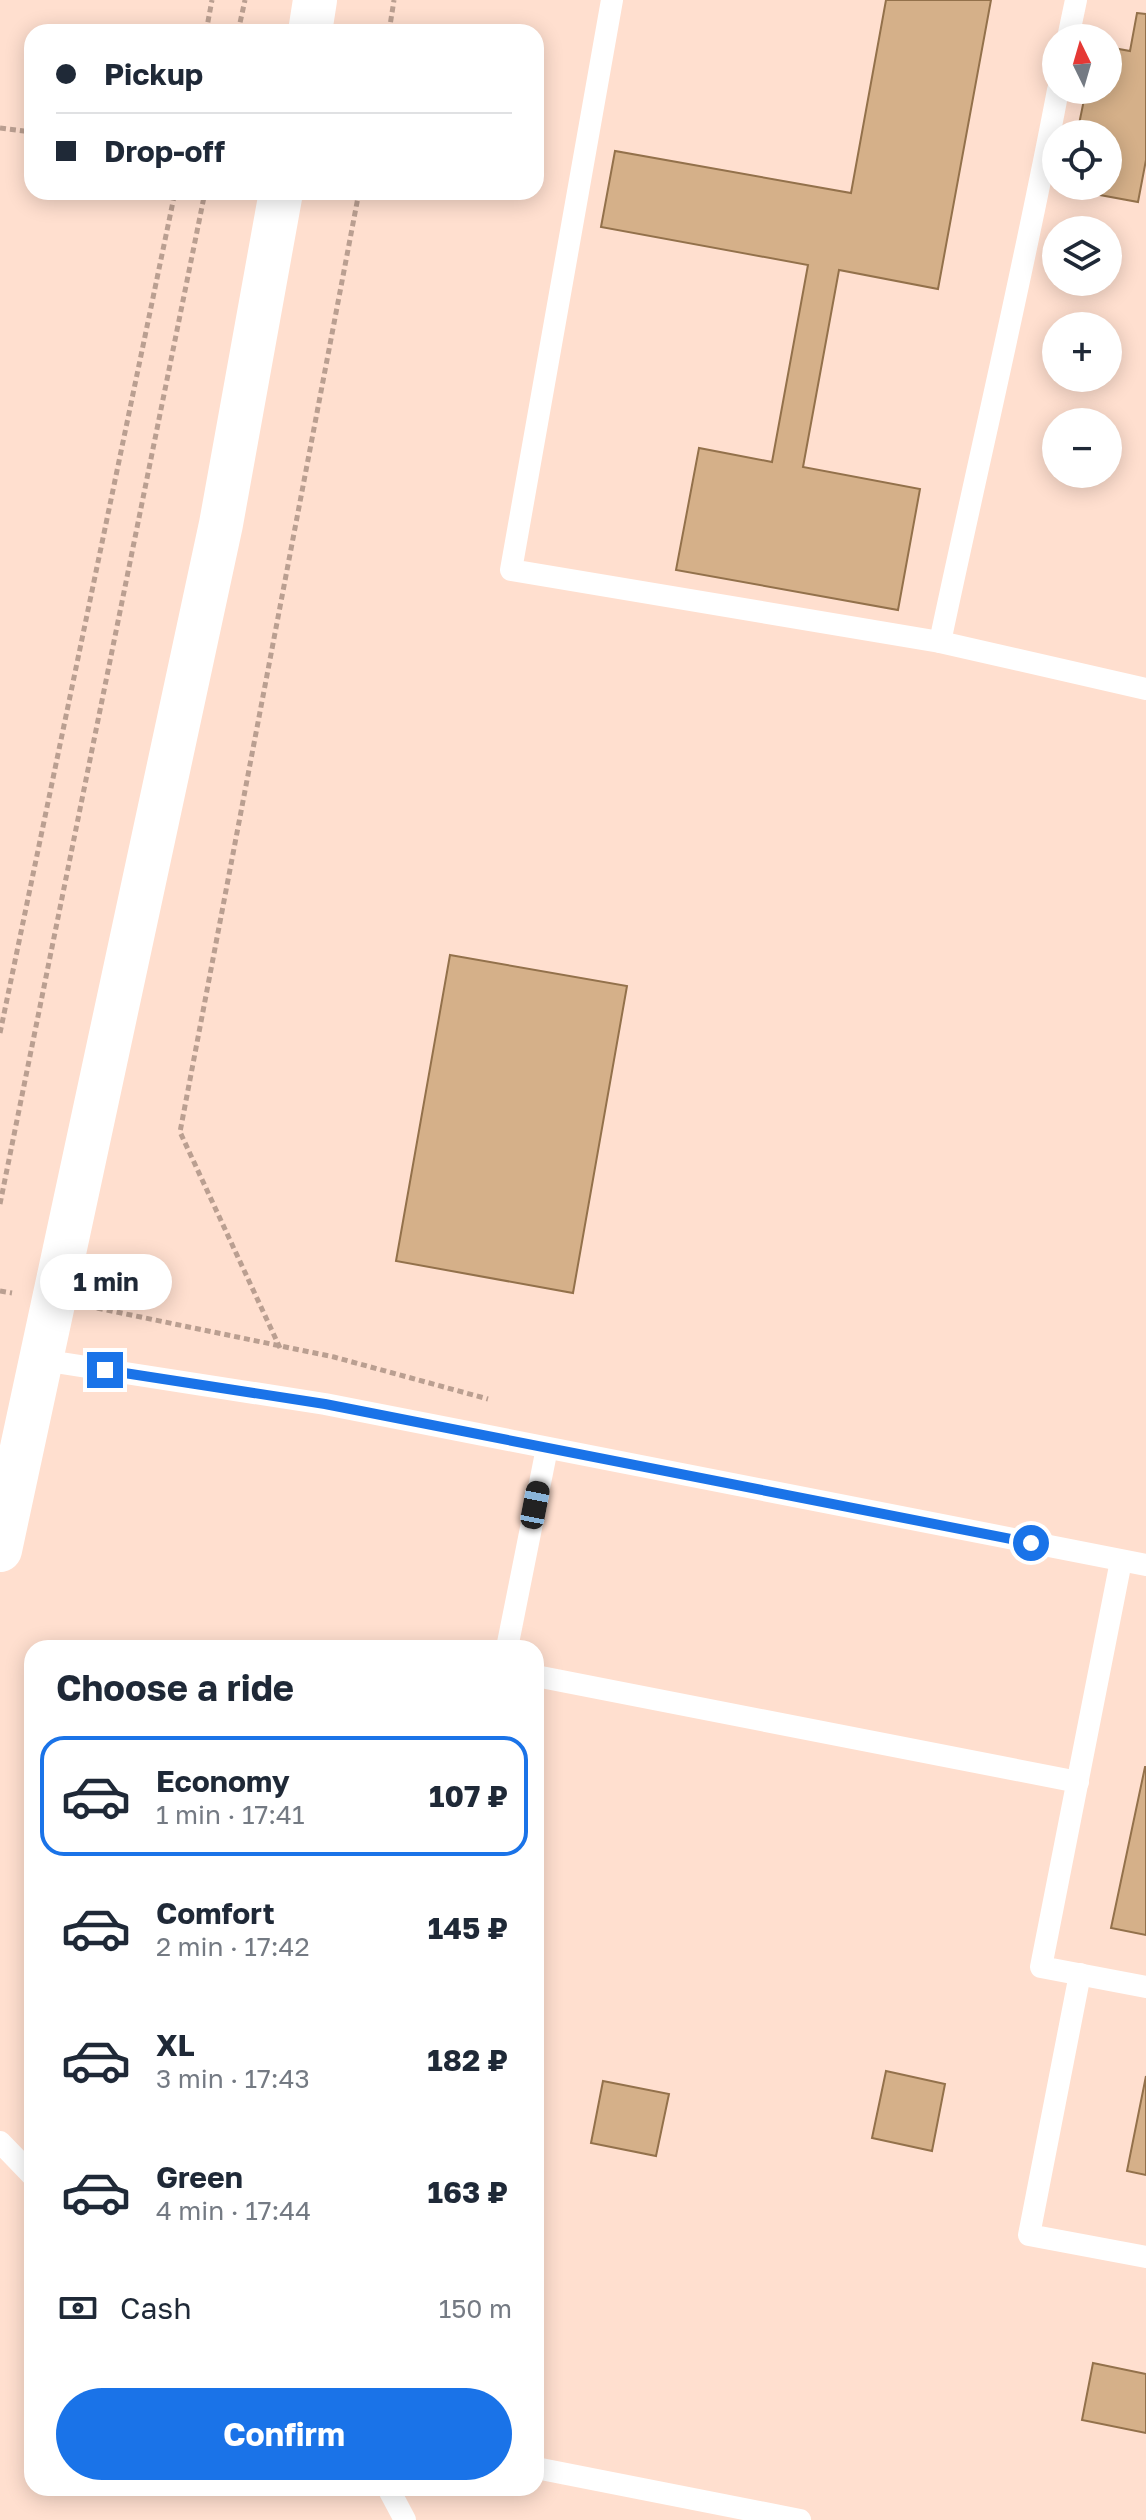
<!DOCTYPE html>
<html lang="en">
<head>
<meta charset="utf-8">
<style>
	body { margin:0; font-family:"Golos Text",sans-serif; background:#f6f6f7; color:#1f2937; height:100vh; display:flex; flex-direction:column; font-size:30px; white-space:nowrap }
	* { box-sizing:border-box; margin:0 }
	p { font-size:26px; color:#747a83 }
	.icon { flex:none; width:44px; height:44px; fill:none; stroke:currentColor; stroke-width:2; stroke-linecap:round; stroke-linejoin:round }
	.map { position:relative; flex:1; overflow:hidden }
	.sheet { position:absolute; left:24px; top:1640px; width:520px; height:856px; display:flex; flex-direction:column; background:#fff; border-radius:24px; box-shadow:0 4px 20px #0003 }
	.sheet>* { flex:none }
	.banner { position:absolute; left:24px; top:24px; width:520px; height:176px; border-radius:24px; box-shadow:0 4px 20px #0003; display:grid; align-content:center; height:176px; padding:0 32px; background:#fff }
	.needle { width:52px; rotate:355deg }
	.controls { position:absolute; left:1042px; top:24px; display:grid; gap:16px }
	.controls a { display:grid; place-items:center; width:80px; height:80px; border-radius:50%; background:#fff; box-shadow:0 4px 20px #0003; font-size:40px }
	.end { position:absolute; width:36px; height:36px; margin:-18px; border:10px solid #1a73e8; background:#fff; box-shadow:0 0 0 4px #fff }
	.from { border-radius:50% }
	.bubble { position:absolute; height:56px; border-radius:28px; background:#fff; box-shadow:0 4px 20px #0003; font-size:26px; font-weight:700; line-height:56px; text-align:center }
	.car { position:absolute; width:24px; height:48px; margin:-24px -12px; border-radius:10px; box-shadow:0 0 6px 2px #0007; background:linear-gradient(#222 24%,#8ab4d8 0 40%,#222 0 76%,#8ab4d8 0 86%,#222 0) }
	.banner b { display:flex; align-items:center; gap:28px; height:76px; font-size:30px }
	.banner b+b { border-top:2px solid #e0e1e3 }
	.banner i { width:20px; height:20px; background:#1f2937 }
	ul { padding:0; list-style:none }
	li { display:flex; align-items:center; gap:24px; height:120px; margin:0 16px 12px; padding:0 16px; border:4px solid transparent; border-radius:24px }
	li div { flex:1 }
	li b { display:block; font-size:30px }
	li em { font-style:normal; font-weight:700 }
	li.current { border-color:#1a73e8 }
	li>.icon { width:72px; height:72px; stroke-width:1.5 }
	h2 { padding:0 32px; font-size:36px; line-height:96px }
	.pay { display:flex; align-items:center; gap:20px; height:88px; padding:0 32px; font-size:30px }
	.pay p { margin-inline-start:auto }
	.action { display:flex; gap:16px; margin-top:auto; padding:16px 32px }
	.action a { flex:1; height:92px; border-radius:48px; background:#1a73e8; color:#fff; font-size:32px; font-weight:700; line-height:92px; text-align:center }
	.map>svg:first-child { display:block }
	.building { fill:#d5b089; stroke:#93714b; stroke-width:2 }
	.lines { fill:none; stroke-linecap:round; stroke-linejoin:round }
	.path { stroke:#ba9f91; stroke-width:5; stroke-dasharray:6 4; stroke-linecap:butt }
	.lane { stroke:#fff; stroke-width:22 }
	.street { stroke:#fff; stroke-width:44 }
	.route { stroke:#1a73e8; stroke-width:10 }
</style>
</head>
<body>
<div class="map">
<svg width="1146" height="2520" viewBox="0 0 1146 2520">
	<rect width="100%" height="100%" fill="#ffdfcf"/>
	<g class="building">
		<polygon points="886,0 991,0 938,289 839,270 803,467 920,489 898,610 676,570 699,448 772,462 808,265 601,227 615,151 851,193"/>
		<polygon points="1137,13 1146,14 1146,160 1138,202 1067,189 1068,186 1108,186 1108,134 1077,134 1086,90 1108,90 1108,47 1130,51"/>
		<polygon points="450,955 627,986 573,1293 396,1261"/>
		<polygon points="1145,1767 1146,1767 1146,1935 1111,1928"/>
		<polygon points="886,2071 945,2084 932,2151 872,2138"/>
		<polygon points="1146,2076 1146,2175 1127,2171"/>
		<polygon points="603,2081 669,2094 656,2156 591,2143"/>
		<polygon points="1093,2363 1146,2374 1146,2433 1082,2420"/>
	</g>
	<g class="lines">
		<g class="path">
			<polyline points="206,32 212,0"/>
			<polyline points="238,32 245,0"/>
			<polyline points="389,32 394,0"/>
			<polyline points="0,128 32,132"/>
			<polyline points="0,1033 175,192"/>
			<polyline points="0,1204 205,192"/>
			<polyline points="0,1291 12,1293"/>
			<polyline points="97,1308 334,1357 488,1399"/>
			<polyline points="280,1348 180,1132 359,192"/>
		</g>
		<g class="lane">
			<polyline points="612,0 511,570 940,642"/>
			<polyline points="1068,38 1076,0"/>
			<path d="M1058 90C1023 275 979 458 940 642L1146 689"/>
			<polyline points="42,1360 325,1404 1146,1565"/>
			<polyline points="1121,1561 1041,1967 1146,1987"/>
			<polyline points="507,1648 547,1448"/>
			<polyline points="536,1676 1078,1782"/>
			<polyline points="1080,1974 1029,2235 1146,2257"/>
			<polyline points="0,2142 32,2175"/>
			<polyline points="536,2468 800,2520"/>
			<polyline points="388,2488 405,2520"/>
		</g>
		<g class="street">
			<polyline points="310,32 315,0"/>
			<polyline points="0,1550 221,524 281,192"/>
		</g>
	</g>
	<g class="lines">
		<polyline class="route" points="105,1370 325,1404 1031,1543"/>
	</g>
</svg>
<div class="controls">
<a><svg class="needle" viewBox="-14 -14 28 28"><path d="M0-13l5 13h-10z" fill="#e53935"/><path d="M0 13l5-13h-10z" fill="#747a83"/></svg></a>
<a><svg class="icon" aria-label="locate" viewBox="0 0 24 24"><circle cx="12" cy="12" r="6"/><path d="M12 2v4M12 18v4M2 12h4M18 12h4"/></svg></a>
<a><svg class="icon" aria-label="layers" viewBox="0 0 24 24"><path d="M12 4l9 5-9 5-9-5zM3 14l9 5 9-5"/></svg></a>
<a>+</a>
<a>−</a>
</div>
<i class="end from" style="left:1031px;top:1543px"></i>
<i class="end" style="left:105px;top:1370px"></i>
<div class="bubble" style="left:40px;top:1254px;width:132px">1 min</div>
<i class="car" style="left:535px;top:1505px;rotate:11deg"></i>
<div class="banner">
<b><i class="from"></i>Pickup</b>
<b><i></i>Drop-off</b>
</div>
<section class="sheet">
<h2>Choose a ride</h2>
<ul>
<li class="current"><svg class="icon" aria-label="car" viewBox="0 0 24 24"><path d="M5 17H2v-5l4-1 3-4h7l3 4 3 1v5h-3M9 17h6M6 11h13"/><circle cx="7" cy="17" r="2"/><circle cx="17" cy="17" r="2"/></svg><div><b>Economy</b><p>1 min · 17:41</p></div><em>107 ₽</em></li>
<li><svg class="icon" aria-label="car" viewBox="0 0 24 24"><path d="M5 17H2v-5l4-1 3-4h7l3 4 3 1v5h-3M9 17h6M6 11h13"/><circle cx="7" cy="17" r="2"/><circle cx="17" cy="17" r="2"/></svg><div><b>Comfort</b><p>2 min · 17:42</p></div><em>145 ₽</em></li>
<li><svg class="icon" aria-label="car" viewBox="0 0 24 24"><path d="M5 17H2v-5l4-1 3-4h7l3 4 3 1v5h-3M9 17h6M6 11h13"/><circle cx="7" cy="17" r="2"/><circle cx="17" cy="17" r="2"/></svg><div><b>XL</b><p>3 min · 17:43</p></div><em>182 ₽</em></li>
<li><svg class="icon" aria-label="car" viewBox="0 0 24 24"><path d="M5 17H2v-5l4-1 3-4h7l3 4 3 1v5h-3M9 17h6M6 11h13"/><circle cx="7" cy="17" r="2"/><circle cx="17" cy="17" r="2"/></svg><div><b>Green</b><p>4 min · 17:44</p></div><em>163 ₽</em></li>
</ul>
<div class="pay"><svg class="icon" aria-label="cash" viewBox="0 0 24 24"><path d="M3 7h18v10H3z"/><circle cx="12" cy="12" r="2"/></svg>Cash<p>150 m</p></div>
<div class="action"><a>Confirm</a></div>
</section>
</div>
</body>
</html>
